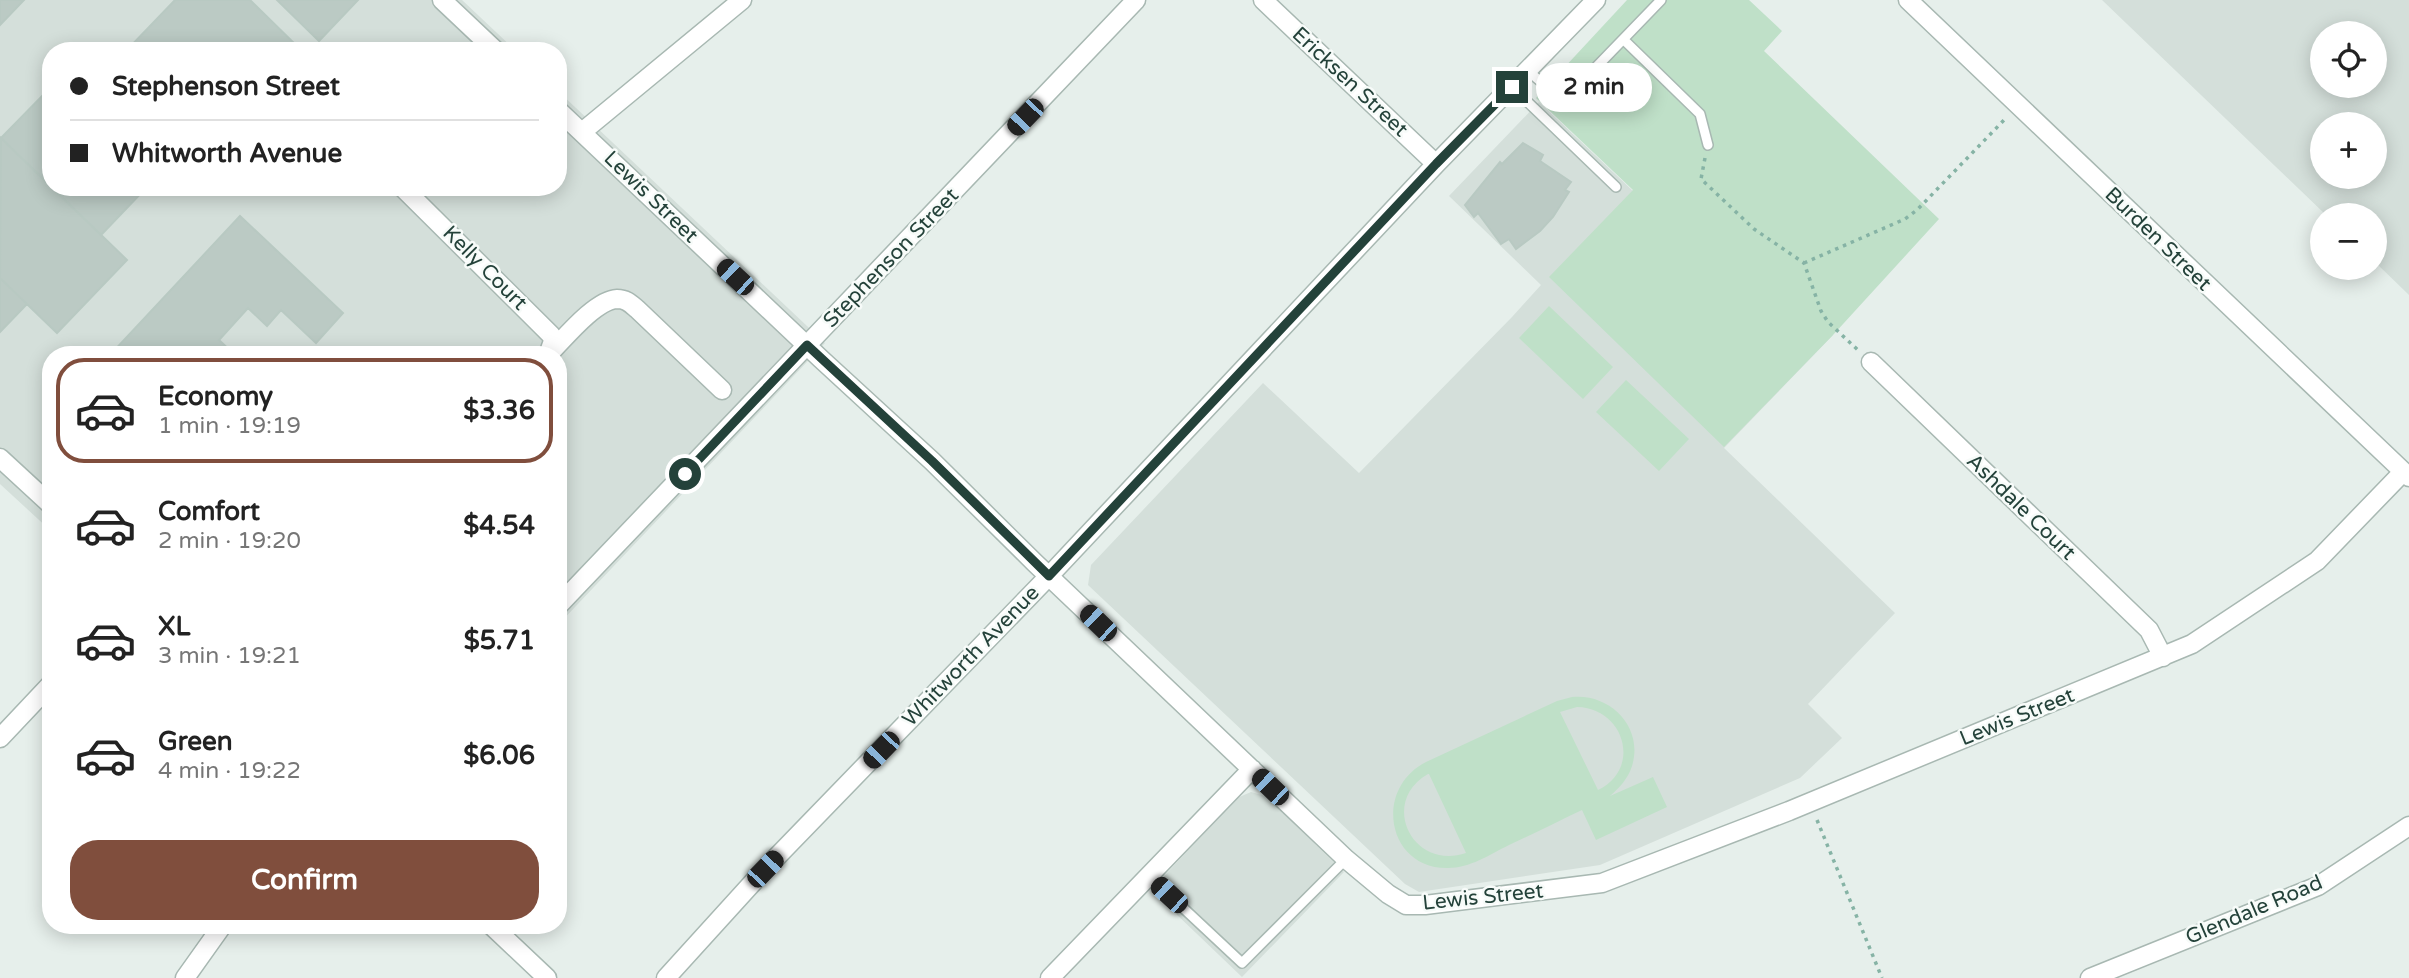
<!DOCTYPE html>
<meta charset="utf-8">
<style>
body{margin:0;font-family:"Varela Round",sans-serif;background:#f6f6f6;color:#222;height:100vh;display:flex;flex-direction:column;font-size:26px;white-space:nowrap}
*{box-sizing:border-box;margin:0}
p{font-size:23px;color:#767676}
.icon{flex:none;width:38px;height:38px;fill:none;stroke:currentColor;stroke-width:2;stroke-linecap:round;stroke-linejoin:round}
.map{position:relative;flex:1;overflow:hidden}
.panel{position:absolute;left:42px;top:346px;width:525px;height:588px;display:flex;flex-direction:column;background:#fff;border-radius:28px;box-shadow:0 4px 18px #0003}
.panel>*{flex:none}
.hud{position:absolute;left:42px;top:42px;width:525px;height:154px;border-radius:28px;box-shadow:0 4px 18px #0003;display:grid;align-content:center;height:154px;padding:0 28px;background:#fff}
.fabs{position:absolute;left:2310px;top:21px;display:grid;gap:14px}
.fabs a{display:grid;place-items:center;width:77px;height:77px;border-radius:50%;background:#fff;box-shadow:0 4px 18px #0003;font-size:35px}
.end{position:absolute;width:32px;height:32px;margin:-16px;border:9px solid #24423a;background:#fff;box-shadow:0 0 0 4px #fff}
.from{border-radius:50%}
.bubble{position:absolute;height:49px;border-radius:24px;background:#fff;box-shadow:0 4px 18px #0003;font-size:23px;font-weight:700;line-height:49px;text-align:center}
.car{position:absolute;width:21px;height:42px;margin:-21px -10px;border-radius:9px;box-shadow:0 0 5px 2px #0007;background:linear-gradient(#222 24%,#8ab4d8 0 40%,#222 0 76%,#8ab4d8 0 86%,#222 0)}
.hud b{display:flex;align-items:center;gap:24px;height:66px;font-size:26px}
.hud b+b{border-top:2px solid #e0e0e0}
.hud i{width:18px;height:18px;background:#222}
ul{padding:12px 0 0;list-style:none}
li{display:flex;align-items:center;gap:21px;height:105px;margin:0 14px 10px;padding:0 14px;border:4px solid transparent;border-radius:28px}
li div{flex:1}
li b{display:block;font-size:26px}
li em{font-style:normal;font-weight:700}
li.active{border-color:#804e3d}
li>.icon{width:63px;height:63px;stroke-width:1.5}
.button{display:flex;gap:14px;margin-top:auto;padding:14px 28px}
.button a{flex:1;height:80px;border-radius:28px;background:#804e3d;color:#fff;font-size:28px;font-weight:700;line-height:80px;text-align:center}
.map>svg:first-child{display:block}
.built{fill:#d4dfda;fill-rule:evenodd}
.green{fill:#bfe0c8;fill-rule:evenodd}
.building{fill:#bbcac4;stroke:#b8c9c2;stroke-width:2}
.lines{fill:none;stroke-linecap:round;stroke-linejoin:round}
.lane-casing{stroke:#a8b8b2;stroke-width:12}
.street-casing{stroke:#a8b8b2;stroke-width:21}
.path{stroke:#86b3a5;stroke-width:3.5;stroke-dasharray:3.5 5;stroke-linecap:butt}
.lane{stroke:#fff;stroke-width:9}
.street{stroke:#fff;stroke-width:18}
.route{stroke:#24423a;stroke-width:9}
.labels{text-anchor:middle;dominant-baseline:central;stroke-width:5;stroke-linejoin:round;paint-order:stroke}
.street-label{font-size:21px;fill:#24423a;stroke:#f7fbf9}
</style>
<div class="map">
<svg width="2409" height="978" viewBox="0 0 2409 978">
<rect width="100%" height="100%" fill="#e6efeb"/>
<path class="built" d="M0,0H462L516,51H51V187H558V91L825,343L558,625V355H51V531L0,484Z
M2102,0H2409V295L2375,262V215H2326ZM2322,33H2375V86H2322ZM2375,124V177H2322V124Z
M1539,102L1632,190L1833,335L1724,448L1895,613L1808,704L1842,738L1800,778L1600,865L1419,892L1405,884L1088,585L1091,565L1263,383L1359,473L1512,317L1541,285L1449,196Z
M1251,792L1265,796L1344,872L1242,977L1151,890L1237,798Z"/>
<path class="green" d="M1627,0H1749L1782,31L1764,51L1939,219L1833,335L1724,447L1549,277L1633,190L1536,98Z
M1549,306L1613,367L1583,399L1519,338Z
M1626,380L1689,439L1659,471L1596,412Z
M1572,697C1610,693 1644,727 1632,766C1628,779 1619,788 1610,796L1653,777L1667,807L1596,840L1582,810C1557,822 1533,834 1509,845C1489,855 1470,868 1448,868C1387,869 1373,789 1426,762L1557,701ZM1577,707C1625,708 1642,769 1598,790L1560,712ZM1428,774H1429L1466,853C1412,871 1379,802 1428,774Z"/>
<path class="building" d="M0,0H24L0,25Z
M175,0H250L302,51H126Z
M277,0H358L319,41Z
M51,87V187L1,138Z
M1,138L127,260L57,333L0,278Z
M1523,143L1543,155L1540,161L1571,182L1565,190L1569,192L1553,217L1540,231L1516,249L1509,239L1501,244L1478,213L1474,217L1465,205L1500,162L1502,164Z
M51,187H147L101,235Z
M240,216L343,313L316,343L281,310L267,326L248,308L219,340L235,355H110Z
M0,278L27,304L0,332Z"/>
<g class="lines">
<g class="lane-casing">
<path id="lane" d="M1624,40L1700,114L1708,145
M1528,71C1545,84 1554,99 1576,88L1661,0
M1512,87L1616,187
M1149,876L1242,963L1346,859"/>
</g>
<g class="street-casing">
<path id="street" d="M442,0L496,51
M1263,0L1436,164
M1908,0L2409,477
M558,110L821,359L932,461L1035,563L1346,859L1388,894L1406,905H1425L1602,883L1789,811L2192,644L2317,561L2403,472
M582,132L742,0
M402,187L551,335L553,341L548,355
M548,355C563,340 595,300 617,299C626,299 630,303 637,309L722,390
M1871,362L2149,630L2163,657
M0,458L51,505
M558,606L1136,0
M0,738L51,684
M492,926L547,978
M185,978L222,926
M666,978L765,869L1049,576L1436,164L1596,0
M1050,978L1252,769
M2090,978L2318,886L2409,826"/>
</g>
<path class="path" d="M1705,158L1701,179L1754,229L1804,263L1821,311L1828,322L1859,351
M1804,263L1905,219L1917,210L2007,117
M1817,820L1882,978"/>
<use href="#lane" class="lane"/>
<use href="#street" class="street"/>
</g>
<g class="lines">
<path class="route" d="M685,474L807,345L932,461L1049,576L1436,164L1512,87"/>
</g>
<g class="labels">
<g class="street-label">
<text transform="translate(1350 82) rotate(43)">Ericksen Street</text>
<text transform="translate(651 197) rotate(44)">Lewis Street</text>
<text transform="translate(2158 239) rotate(44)">Burden Street</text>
<text transform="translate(891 258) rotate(-46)">Stephenson Street</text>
<text transform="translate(485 268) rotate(45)">Kelly Court</text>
<text transform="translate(2021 507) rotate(44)">Ashdale Court</text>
<text transform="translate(971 656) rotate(-46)">Whitworth Avenue</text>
<text transform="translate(2017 717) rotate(-22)">Lewis Street</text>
<text transform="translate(1483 897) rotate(-6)">Lewis Street</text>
<text transform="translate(2254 910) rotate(-23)">Glendale Road</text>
</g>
</g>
</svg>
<div class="fabs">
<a><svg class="icon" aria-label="locate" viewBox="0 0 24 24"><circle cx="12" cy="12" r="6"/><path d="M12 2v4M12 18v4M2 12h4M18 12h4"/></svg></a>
<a>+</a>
<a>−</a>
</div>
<i class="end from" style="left:685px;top:474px"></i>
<i class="end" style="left:1512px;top:87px"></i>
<div class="bubble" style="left:1536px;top:63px;width:116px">2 min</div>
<i class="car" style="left:1025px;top:117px;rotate:224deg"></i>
<i class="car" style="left:735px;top:277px;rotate:313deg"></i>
<i class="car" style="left:1098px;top:623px;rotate:314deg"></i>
<i class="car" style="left:881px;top:750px;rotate:224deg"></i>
<i class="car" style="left:1270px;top:787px;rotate:314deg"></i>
<i class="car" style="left:765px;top:869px;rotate:44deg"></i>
<i class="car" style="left:1169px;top:895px;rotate:313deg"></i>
<div class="hud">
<b><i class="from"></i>Stephenson Street</b>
<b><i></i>Whitworth Avenue</b>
</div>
<section class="panel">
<ul>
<li class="active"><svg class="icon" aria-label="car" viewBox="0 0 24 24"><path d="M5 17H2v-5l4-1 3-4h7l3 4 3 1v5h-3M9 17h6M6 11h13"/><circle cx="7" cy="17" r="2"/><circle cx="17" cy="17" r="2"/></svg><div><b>Economy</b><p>1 min · 19:19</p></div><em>$3.36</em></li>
<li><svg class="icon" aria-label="car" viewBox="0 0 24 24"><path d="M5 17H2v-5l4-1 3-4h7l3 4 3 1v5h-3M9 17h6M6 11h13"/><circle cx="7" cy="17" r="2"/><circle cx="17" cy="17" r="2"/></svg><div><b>Comfort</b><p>2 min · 19:20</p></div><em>$4.54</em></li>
<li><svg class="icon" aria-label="car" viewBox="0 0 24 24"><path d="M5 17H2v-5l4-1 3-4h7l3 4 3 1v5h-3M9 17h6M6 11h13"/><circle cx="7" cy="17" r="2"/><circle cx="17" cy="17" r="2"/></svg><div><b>XL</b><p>3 min · 19:21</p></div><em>$5.71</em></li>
<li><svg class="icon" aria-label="car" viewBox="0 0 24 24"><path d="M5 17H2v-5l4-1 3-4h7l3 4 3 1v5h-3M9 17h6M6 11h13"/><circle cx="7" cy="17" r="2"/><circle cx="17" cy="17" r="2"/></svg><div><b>Green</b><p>4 min · 19:22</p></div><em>$6.06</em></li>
</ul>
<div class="button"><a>Confirm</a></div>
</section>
</div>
